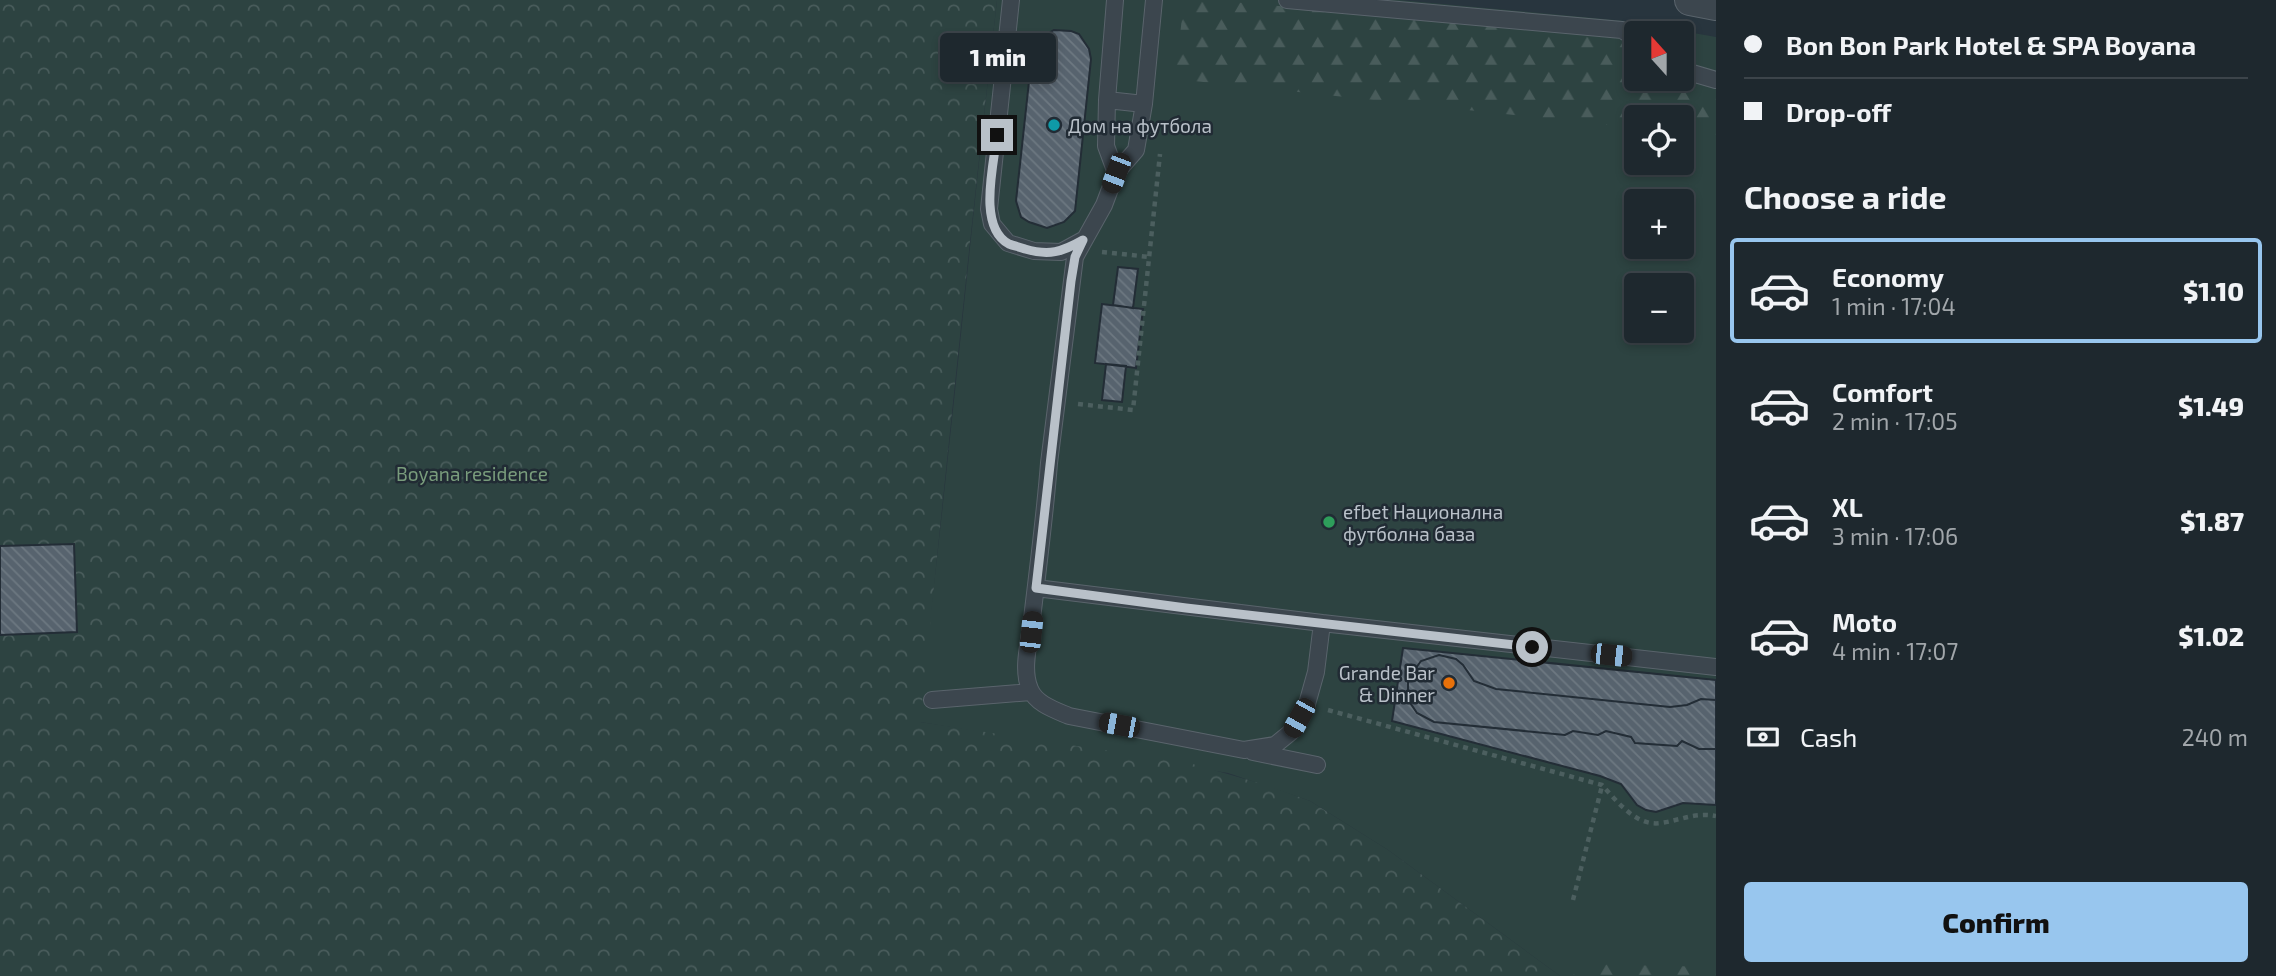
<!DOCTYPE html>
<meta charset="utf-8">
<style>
body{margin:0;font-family:"Exo 2",sans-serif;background:#263036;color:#f1f3f6;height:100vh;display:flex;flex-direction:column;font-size:26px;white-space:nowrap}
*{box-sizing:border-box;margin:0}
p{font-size:23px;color:#a1a6aa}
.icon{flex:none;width:38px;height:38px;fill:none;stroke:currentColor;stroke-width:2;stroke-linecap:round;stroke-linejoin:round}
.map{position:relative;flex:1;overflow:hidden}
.details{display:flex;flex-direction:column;background:#1e282e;width:560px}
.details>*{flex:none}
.guide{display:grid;align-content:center;height:154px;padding:0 28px;background:#1e282e}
.needle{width:46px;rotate:339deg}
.buttons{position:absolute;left:1624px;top:21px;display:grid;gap:14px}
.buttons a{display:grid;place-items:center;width:70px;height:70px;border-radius:7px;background:#1e282e;box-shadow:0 4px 10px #0003,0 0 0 2px #3c444a;font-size:35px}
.end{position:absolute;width:32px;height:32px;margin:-16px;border:9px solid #b9c1c9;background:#111;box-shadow:0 0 0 4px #111}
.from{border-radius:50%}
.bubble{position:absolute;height:49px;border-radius:7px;background:#1e282e;box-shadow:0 4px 10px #0003,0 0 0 2px #3c444a;font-size:23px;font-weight:800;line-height:49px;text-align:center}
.car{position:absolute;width:21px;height:42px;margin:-21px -10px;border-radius:9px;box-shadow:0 0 5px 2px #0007;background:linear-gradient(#222 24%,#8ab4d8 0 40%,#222 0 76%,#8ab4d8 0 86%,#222 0)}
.guide b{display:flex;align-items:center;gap:24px;height:66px;font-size:26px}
.guide b+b{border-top:2px solid #3c444a}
.guide i{width:18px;height:18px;background:#f1f3f6}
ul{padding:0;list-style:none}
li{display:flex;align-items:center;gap:21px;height:105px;margin:0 14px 10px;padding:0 14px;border:4px solid transparent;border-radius:7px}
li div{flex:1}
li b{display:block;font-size:26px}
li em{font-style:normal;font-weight:800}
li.selected{border-color:#98c6ee}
li>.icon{width:63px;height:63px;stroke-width:1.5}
h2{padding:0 28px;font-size:32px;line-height:84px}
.pay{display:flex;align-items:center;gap:18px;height:77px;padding:0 28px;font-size:26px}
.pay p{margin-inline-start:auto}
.primary-button{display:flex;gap:14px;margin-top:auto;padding:14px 28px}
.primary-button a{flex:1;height:80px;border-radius:7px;background:#98c6ee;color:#111;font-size:28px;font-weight:800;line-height:80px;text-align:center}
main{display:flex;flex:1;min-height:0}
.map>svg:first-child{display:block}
.grass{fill:#2d4341;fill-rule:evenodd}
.forest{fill:url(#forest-firs)}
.park{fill:url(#park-crowns)}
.building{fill:url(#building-back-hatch);stroke:#232d36;stroke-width:2}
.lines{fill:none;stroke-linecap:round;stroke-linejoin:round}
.lane-casing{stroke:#5a646c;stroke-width:18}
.street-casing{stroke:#5a646c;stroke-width:32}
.path{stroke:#4c5f5f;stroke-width:4.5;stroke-dasharray:5 5;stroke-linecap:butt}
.lane{stroke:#3c464e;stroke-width:16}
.street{stroke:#3c464e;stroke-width:30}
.route{stroke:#b9c1c9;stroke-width:9}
.culture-dot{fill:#0f9aa8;stroke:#212b34;stroke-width:2.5}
.leisure-dot{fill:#2e9e5b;stroke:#212b34;stroke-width:2.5}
.food-dot{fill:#e8710a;stroke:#212b34;stroke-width:2.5}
.labels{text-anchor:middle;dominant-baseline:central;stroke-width:5;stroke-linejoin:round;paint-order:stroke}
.poi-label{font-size:19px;fill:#b9c1c9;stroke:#212b34;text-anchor:start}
.park-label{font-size:19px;fill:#799c7c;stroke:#212b34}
</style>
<main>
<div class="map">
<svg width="1716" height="976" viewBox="0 0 1716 976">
<defs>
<pattern id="forest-firs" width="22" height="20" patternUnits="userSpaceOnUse" patternTransform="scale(1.75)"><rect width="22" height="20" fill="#2d4341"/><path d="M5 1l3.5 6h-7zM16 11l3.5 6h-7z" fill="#495c5b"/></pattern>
<pattern id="park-crowns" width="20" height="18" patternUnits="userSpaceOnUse" patternTransform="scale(1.75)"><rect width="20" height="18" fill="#2d4341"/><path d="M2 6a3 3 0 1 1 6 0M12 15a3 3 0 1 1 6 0" fill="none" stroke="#495c5b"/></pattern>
<pattern id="building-back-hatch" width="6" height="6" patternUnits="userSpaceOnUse" patternTransform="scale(1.75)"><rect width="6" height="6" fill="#57636e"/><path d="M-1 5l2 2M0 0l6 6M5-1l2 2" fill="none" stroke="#6d7881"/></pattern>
</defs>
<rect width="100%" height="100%" fill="#28353e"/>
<path class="grass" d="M997,0H1399L1625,21L1716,37V976H1560L1388,850L1310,801L1228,773L920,722L590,587L930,619C954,413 973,206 997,0ZM1636,33H1682V79H1636ZM1636,117H1682V163H1636ZM1636,201H1682V247H1636ZM1636,285H1682V331H1636Z"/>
<path class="forest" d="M1184,0H1210L1619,36L1636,46V79H1682V73L1716,86V136L1682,132V117H1636V128L1175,79Z
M1585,964L1716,967V976H1572Z"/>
<path class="park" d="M0,0H997C969,240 945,481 920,722L1189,763L1266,785L1310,801L1388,850L1560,976H0Z"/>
<path class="building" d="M1054,30L1071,31L1079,34L1089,49L1091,59L1075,211L1064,222L1047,228L1029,222L1021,217L1016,201L1032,54L1040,38Z
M1118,267L1138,269L1133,308L1113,305Z
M1102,304L1143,309L1136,368L1095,363Z
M1106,364L1126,366L1122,402L1102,400Z
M74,544L77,632L0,635V546Z
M1403,648L1716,680V805L1683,803L1656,812L1646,810L1637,805L1621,784L1600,776L1392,721Z
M1439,655L1456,659L1463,665L1474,681L1496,689L1670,707L1687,705L1701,699L1716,700V749H1699L1682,741L1677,746L1635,743L1631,737L1606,731L1598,735L1573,731L1565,735L1434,722L1417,713L1411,704L1408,693V679L1421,661Z"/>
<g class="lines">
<g class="lane-casing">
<path id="lane" d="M1011,0L989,209L992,224L1008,243L1034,251L1061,252L1083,240
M1115,0L1107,100L1106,146L1116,173
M1287,0L1622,30L1636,39
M1682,66L1692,73L1716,80
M1107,100L1144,104
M1036,588L1322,623L1316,672L1307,704L1291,732L1275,745L1244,750L1069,716C1055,710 1036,704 1030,689C1021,669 1030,640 1032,619C1038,567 1045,515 1049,463L1075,257L1104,205L1116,173L1136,150L1144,104L1154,0
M1322,623L1716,667
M932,700L1031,692
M1253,752L1317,765"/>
</g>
<g class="street-casing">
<path id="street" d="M1690,0L1716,5"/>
</g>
<path class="path" d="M1102,252L1150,257
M1078,404L1133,410L1160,154
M1328,710L1602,785C1617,801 1636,827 1661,823C1681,820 1696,812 1716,816
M1573,900L1602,786"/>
<use href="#lane" class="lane"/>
<use href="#street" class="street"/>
</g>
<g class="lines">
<path class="route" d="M997,135C994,164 977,227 1009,244C1014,246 1020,247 1025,249C1049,256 1062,252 1083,240L1075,257L1071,281L1036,588L1186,608L1532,647"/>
</g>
<circle class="culture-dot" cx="1054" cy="125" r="7"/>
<circle class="leisure-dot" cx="1329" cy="522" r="7"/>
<circle class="food-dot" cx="1449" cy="683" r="7"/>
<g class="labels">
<g class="poi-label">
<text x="1068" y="125">Дом на футбола</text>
<text x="1343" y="511">efbet Национална<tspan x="1343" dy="22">футболна база</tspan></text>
<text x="1435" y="672" text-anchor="end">Grande Bar<tspan x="1435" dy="22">&amp; Dinner</tspan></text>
</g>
<g class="park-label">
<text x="472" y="473">Boyana residence</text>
</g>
</g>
</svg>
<div class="buttons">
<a><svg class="needle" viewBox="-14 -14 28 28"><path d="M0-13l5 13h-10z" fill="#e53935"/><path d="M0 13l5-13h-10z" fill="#a1a6aa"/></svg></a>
<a><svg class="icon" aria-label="locate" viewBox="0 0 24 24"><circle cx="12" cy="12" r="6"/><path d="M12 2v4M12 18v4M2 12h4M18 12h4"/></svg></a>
<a>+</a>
<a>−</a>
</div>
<i class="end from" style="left:1532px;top:647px"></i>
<i class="end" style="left:997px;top:135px"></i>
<div class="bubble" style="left:940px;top:33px;width:116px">1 min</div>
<i class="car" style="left:1116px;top:173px;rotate:201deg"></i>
<i class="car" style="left:1031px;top:632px;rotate:6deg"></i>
<i class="car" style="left:1611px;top:655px;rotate:96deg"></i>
<i class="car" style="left:1299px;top:718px;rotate:209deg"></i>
<i class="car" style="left:1119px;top:725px;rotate:281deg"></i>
</div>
<section class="details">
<div class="guide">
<b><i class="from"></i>Bon Bon Park Hotel &amp; SPA Boyana</b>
<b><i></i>Drop-off</b>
</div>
<h2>Choose a ride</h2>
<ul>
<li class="selected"><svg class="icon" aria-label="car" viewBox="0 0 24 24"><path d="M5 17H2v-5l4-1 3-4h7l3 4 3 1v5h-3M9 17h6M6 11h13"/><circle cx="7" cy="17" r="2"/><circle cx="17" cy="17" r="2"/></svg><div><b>Economy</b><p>1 min · 17:04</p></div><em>$1.10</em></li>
<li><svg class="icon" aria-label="car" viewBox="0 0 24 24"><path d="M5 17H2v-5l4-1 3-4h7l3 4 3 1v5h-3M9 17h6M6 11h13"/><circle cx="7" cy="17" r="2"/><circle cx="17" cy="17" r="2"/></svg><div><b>Comfort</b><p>2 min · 17:05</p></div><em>$1.49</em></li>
<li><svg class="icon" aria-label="car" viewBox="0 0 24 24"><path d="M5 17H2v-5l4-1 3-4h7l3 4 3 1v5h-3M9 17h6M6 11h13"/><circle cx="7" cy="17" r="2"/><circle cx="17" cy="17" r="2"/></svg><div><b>XL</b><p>3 min · 17:06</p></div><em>$1.87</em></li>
<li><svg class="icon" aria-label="car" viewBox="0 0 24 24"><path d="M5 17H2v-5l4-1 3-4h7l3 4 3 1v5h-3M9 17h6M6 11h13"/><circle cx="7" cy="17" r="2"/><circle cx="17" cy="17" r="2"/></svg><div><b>Moto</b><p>4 min · 17:07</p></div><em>$1.02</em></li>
</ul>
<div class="pay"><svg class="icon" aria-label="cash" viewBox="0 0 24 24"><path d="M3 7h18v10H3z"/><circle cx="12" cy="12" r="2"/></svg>Cash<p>240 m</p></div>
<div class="primary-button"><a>Confirm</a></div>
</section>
</main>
